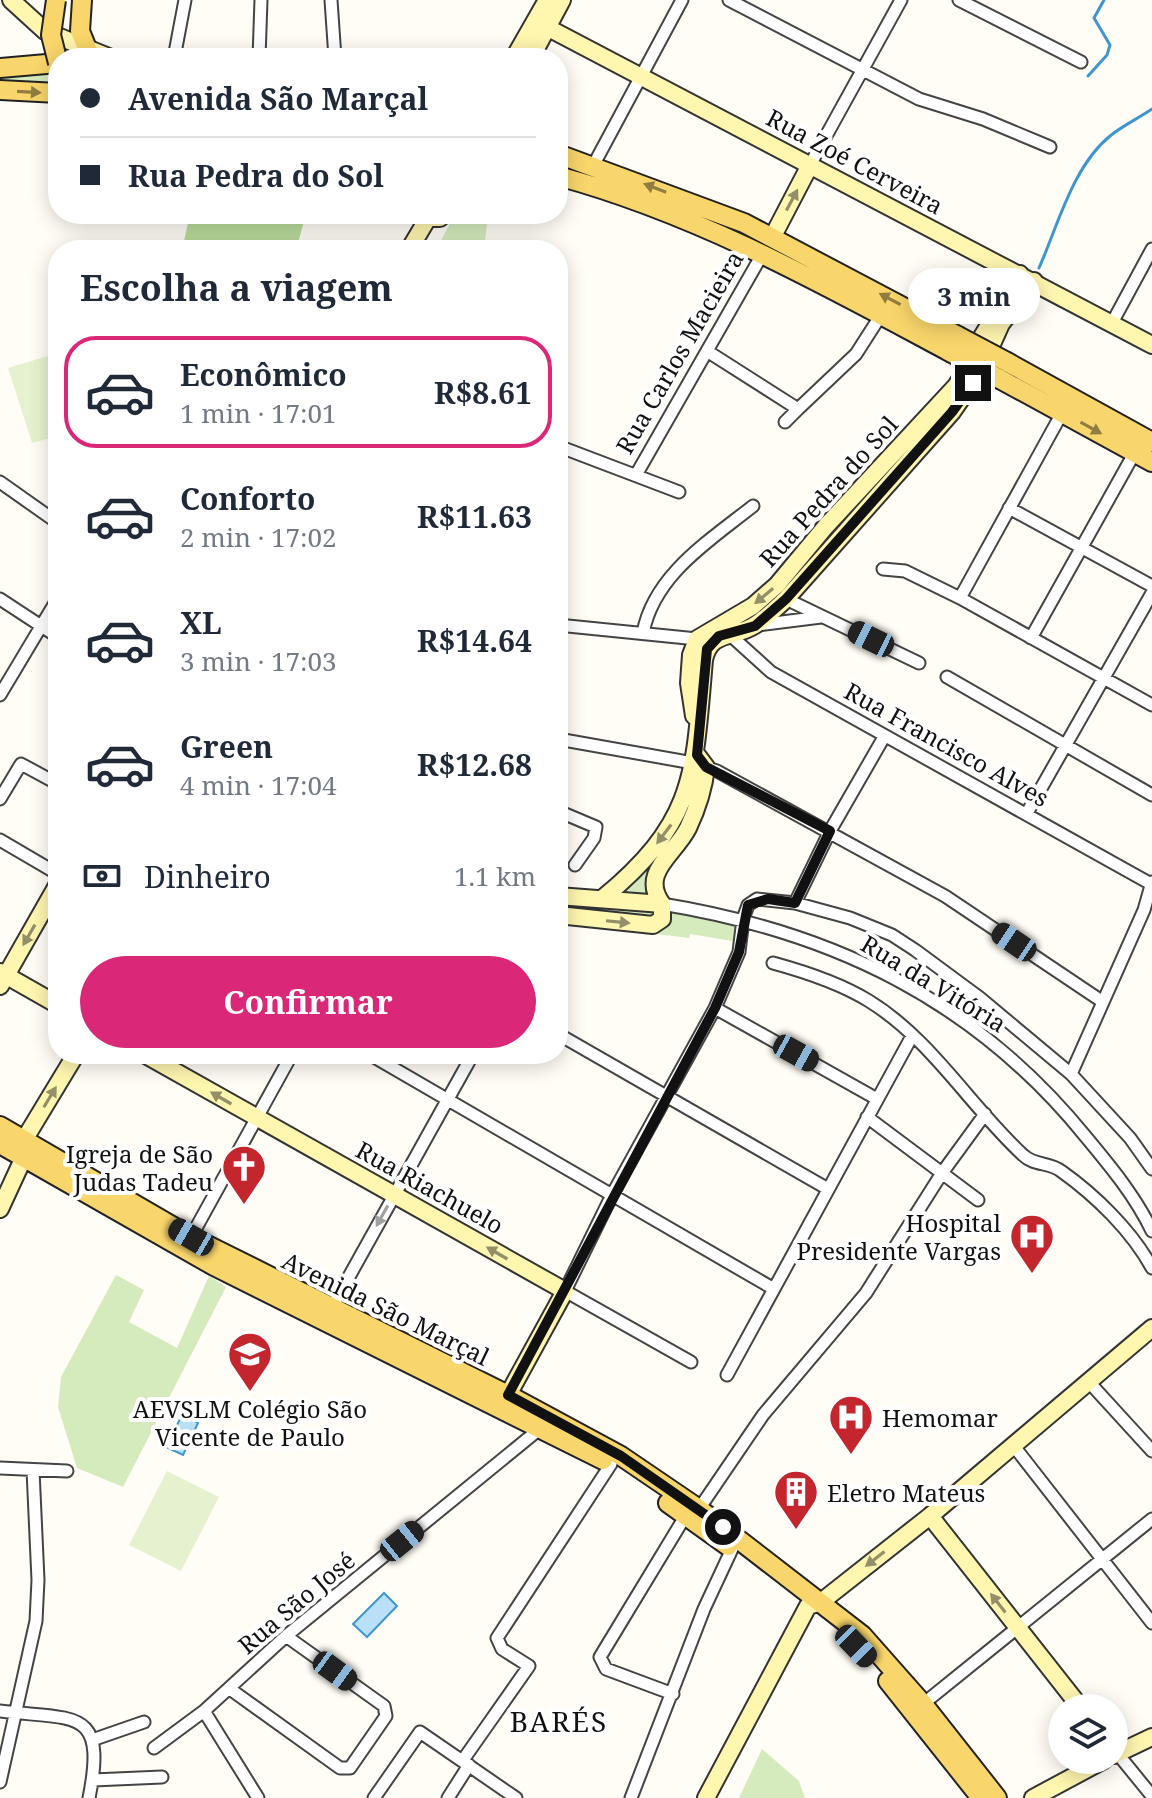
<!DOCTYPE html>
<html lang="pt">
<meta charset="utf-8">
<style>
body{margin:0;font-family:"Noto Serif",serif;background:#f6f6f7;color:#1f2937;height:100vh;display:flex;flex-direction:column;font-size:30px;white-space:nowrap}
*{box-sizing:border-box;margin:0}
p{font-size:26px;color:#747a83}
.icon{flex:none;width:44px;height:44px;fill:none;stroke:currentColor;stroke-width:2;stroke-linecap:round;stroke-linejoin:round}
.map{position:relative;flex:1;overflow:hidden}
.details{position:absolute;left:48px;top:240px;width:520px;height:824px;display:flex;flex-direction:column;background:#fff;border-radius:32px;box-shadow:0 4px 20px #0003}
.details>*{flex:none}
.top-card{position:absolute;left:48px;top:48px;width:520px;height:176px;border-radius:32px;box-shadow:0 4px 20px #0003;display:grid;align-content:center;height:176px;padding:0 32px;background:#fff}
.tools{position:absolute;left:1048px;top:1694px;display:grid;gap:16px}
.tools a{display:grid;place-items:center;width:80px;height:80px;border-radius:50%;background:#fff;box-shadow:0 4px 20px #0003;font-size:40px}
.end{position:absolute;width:36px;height:36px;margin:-18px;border:10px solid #111;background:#fff;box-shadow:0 0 0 4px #fff}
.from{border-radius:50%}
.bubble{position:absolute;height:56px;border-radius:28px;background:#fff;box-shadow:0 4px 20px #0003;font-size:26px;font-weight:700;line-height:56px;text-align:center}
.car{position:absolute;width:24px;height:48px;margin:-24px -12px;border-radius:10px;box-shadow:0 0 6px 2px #0007;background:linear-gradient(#222 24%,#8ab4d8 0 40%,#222 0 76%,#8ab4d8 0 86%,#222 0)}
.top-card b{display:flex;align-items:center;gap:28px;height:76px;font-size:30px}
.top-card b+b{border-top:2px solid #e0e1e3}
.top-card i{width:20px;height:20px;background:#1f2937}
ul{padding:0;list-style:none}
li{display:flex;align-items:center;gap:24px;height:112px;margin:0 16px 12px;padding:0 16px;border:4px solid transparent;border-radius:32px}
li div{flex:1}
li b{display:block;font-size:30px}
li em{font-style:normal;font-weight:700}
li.selected{border-color:#db2777}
li>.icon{width:72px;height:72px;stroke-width:1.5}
h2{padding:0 32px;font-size:36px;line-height:96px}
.pay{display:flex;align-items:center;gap:20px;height:88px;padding:0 32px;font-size:30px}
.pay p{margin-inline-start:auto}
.button{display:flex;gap:16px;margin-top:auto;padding:16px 32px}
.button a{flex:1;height:92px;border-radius:48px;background:#db2777;color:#fff;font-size:32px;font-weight:700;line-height:92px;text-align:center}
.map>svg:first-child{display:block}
.green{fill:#d5ebbd}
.forest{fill:#b9dc9c}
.pitch{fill:#e6f2cf}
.water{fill:#b9e0f7;stroke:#3f96cf;stroke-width:2}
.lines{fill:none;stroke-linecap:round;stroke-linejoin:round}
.stream{stroke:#3f96cf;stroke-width:3}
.street-casing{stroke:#444;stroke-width:15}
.secondary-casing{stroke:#333;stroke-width:20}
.primary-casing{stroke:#222;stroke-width:22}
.street{stroke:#fff;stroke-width:11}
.secondary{stroke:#fff6b0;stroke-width:16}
.primary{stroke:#f9d66b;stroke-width:18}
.primary-bridge-casing{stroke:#222;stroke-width:22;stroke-linecap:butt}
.primary-bridge{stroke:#f9d66b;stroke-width:18}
.oneway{fill:#917d42}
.oneway2{fill:#948f68}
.oneway3{fill:#a0a0a0}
.route{stroke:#111;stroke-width:10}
.labels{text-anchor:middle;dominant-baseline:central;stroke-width:8;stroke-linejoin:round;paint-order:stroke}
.street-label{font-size:24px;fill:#111;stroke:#fff}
.poi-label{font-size:24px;fill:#111;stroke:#fff;text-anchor:end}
.quarter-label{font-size:28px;letter-spacing:2px;fill:#111;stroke:#fff}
</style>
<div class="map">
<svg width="1152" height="1798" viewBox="0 0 1152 1798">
<rect width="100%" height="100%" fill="#fffdf5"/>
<path class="green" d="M58,71V84L0,82V76Z
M455,214H488L484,250H436Z
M690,792L692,804L648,893H623Z
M558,900L655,908L656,919L558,911Z
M669,910L736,924L738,942L690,934L689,938L649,933L665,926Z
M116,1275L144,1290L129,1322L177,1348L209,1276L226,1287L123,1487L77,1468L58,1407L61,1377Z
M762,1749L799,1781L805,1798H739Z"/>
<path class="forest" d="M190,214H306L296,250H182Z"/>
<path class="pitch" d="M58,353V436L32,443L8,368Z
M167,1471L219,1497L181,1571L129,1545Z"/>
<path class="water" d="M183,1413L198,1423L183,1455L166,1447Z
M384,1593L397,1606L367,1637L353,1624Z"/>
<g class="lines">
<path class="stream" d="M1088,76L1107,55L1110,45L1094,18L1104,0
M1039,268C1058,225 1073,166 1110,136C1122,126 1139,118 1152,109"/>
<g class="street-casing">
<path id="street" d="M331,0L335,58
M729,0L919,99L983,119L1050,147
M959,0L1081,62
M174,58L185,0
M259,58L261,0
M810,165L901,0
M593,166L682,0
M1112,323L1152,249
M707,351L798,409L856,354L881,315
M785,422L798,409
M558,446L679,492
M636,475L763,253
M0,482L58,523
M1009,508L1152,586
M883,569L905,571L960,598L1152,705
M960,598L1062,413
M0,599L58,637
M786,599L919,663
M558,625L697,639
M758,625L821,617
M643,633C654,575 709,541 753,506
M729,634L771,672L1151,884
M1031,638L1135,452
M947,677L1152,795
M0,695L58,598
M558,739L693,763L717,771L945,896L1103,1002
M0,799L21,764L58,784
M558,811L596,827L594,838L575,865
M1027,813L1152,593
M0,840L58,874
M795,903L830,831L884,737
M662,904C833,932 975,1000 1086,1137C1111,1167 1135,1196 1152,1231
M773,963C806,972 840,983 869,1001C931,1039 970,1106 1023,1155C1034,1166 1050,1162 1061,1171C1095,1195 1132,1231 1152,1268
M715,1008L877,1099
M558,1034L828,1189
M369,1054L774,1289
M1071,1074L1144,910L1152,882
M867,1117L978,1200
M191,1237L292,1054
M331,1309L473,1054
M691,1362L565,1291L612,1195L715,1008L739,952L743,919L748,905L757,899L795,903L850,918L892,935L915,950L980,998L1071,1074L1130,1138L1152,1169
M727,1375L912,1036
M1088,1381L1152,1451
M1013,1445L1152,1623
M0,1468L67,1471
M699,1509L763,1415L866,1293L942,1173L985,1114
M230,1689L340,1768H350L386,1716L384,1706L286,1636
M673,1694L606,1669L600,1657L686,1515
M923,1704L1152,1519
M0,1711C76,1720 107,1707 89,1798
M204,1711L258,1798
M95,1739L144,1722
M154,1748L204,1711L286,1636L542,1427
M1117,1753L1152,1796
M463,1760L529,1666L502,1649L497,1638L611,1464
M93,1780L162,1777
M0,1782L36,1621L38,1580L33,1470
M374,1798L420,1732L516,1798
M448,1798L469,1765
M631,1798L704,1609L732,1549"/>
</g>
<g class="secondary-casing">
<path id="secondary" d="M11,0L45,31L111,58
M535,21L1152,345
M514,58L547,0
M531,58L562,0
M773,236L810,165
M409,250L428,218H440
M980,340L1020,274
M694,716L689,683L691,655L697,639L753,606L777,585L826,526L956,386L971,362
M558,896L662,904
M603,898C697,820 694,774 704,660C710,630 734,639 755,625C766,618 776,608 786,599L952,412L979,373L1001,324L1034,281
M662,904C639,873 675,854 688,828C697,809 704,787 706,767L697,755
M558,915L653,925L662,919V904
M0,972L58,1005
M0,986L58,884
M144,1054L565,1291L508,1395
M0,1209L24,1157V1140L76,1054
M930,1516L1081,1708
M1114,1755L1152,1737
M706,1798L808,1606L821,1602L930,1516L1152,1328
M1033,1798L1104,1760"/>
</g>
<g class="primary-casing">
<path id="primary" d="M82,0L80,31L88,51
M0,68L58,63
M0,90L58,93
M558,154L744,223L958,336
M558,176C698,214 823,284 950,352
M1007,362L1152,442
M998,378L1152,462
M0,1126L191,1237L508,1395L621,1456L699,1509L862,1635L923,1704L997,1798
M0,1144L214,1266L603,1460
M668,1503L728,1546
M888,1681L981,1798"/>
</g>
<use href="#street" class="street"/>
<use href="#secondary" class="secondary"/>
<use href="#primary" class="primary"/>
<g class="primary-bridge-casing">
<path id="primary-bridge" d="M56,0L51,35L58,63
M958,336L1007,362
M950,352L998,378"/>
</g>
<use href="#primary-bridge" class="primary-bridge"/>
</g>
<defs><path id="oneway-solid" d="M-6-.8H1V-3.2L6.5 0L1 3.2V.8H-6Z" transform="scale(2)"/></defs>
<g class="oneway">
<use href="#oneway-solid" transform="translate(29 92) rotate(3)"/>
<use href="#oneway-solid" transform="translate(655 188) rotate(-159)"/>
<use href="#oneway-solid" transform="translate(890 299) rotate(-152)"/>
<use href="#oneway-solid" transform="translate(1091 428) rotate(29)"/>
</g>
<g class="oneway2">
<use href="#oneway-solid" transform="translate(792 200) rotate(-62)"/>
<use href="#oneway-solid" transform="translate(764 596) rotate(140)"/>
<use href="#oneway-solid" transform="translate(664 834) rotate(127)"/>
<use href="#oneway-solid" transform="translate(618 922) rotate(6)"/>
<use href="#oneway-solid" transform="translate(29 935) rotate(120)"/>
<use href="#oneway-solid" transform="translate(50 1097) rotate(-59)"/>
<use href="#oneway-solid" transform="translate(221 1098) rotate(-150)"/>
<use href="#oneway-solid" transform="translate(497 1253) rotate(-150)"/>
<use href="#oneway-solid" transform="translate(875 1559) rotate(142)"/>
<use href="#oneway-solid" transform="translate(998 1603) rotate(-128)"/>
</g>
<use class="oneway3" href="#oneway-solid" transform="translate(382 1216) rotate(119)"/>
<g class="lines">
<path class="route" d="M723,1527L621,1456L508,1395L715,1008L739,952L748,905L768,899L795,903L830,831L706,767L697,755L707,649L719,636L755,626L786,599L952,412L973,383"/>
</g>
<defs>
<g id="church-pin" transform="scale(2.3)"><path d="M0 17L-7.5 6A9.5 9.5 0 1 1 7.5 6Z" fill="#c4262e" stroke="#fff"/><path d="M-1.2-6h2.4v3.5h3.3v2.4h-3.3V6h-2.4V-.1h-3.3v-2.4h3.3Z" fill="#fff"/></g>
<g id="hospital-pin" transform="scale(2.3)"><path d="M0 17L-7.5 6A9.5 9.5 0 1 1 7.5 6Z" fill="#c4262e" stroke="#fff"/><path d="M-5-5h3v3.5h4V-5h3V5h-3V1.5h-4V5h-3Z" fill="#fff"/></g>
<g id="school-pin" transform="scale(2.3)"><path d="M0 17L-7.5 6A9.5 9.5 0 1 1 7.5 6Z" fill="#c4262e" stroke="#fff"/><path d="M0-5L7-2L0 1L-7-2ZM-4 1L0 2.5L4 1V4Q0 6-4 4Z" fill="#fff"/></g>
<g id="building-pin" transform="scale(2.3)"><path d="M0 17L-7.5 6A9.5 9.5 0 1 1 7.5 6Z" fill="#c4262e" stroke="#fff"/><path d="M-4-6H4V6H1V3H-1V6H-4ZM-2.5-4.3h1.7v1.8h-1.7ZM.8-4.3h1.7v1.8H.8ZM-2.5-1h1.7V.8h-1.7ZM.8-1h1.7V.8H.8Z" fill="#fff"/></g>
</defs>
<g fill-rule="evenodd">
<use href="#church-pin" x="244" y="1167"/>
<use href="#hospital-pin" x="1032" y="1236"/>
<use href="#school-pin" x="250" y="1354"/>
<use href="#hospital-pin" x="851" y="1417"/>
<use href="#building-pin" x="796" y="1492"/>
</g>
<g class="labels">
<g class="street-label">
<text transform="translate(855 161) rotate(28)">Rua Zoé Cerveira</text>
<text transform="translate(679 352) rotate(-60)">Rua Carlos Macieira</text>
<text transform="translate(828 491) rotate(-48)">Rua Pedra do Sol</text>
<text transform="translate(947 744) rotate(29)">Rua Francisco Alves</text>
<text transform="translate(934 983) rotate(31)">Rua da Vitória</text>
<text transform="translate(430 1187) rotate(29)">Rua Riachuelo</text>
<text transform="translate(386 1308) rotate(26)">Avenida São Marçal</text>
<text transform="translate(296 1602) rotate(-40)">Rua São José</text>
</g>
<g class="poi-label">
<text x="213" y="1153">Igreja de São<tspan x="213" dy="28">Judas Tadeu</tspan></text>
<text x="1001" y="1222">Hospital<tspan x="1001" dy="28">Presidente Vargas</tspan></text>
<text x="250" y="1408" text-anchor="middle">AEVSLM Colégio São<tspan x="250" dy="28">Vicente de Paulo</tspan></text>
<text x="882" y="1417" text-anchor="start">Hemomar</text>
<text x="827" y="1492" text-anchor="start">Eletro Mateus</text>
</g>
<g class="quarter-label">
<text x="559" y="1721">BARÉS</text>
</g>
</g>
</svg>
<div class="tools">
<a><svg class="icon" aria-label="layers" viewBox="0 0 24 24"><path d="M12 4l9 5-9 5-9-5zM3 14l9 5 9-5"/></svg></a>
</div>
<i class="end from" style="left:723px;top:1527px"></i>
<i class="end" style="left:973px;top:383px"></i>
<div class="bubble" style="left:908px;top:268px;width:132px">3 min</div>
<i class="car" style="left:871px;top:639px;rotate:296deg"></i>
<i class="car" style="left:1014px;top:942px;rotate:304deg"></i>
<i class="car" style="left:796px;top:1053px;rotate:119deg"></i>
<i class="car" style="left:191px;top:1237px;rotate:300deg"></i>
<i class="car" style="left:402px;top:1541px;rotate:51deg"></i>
<i class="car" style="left:856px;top:1646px;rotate:136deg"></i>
<i class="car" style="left:335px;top:1671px;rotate:126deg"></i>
<div class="top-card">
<b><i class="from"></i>Avenida São Marçal</b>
<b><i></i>Rua Pedra do Sol</b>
</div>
<section class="details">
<h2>Escolha a viagem</h2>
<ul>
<li class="selected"><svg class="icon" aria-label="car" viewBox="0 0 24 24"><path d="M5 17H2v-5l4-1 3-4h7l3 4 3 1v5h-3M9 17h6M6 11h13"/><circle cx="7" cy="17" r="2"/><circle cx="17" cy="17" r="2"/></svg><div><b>Econômico</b><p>1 min · 17:01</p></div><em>R$8.61</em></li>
<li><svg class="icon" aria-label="car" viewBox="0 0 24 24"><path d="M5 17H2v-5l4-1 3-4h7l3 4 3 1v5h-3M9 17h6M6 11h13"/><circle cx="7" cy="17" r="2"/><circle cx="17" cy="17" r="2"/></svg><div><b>Conforto</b><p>2 min · 17:02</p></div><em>R$11.63</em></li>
<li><svg class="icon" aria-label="car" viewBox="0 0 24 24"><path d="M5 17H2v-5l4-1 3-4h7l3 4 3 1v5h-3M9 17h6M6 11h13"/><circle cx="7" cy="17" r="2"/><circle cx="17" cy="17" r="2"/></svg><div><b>XL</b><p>3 min · 17:03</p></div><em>R$14.64</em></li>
<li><svg class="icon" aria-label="car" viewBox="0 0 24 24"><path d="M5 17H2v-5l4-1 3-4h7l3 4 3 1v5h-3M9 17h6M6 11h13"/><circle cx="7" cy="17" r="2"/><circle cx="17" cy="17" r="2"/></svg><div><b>Green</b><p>4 min · 17:04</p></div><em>R$12.68</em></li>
</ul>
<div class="pay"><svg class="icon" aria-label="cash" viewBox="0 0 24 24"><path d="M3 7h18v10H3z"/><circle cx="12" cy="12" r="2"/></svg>Dinheiro<p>1.1 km</p></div>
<div class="button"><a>Confirmar</a></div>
</section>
</div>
